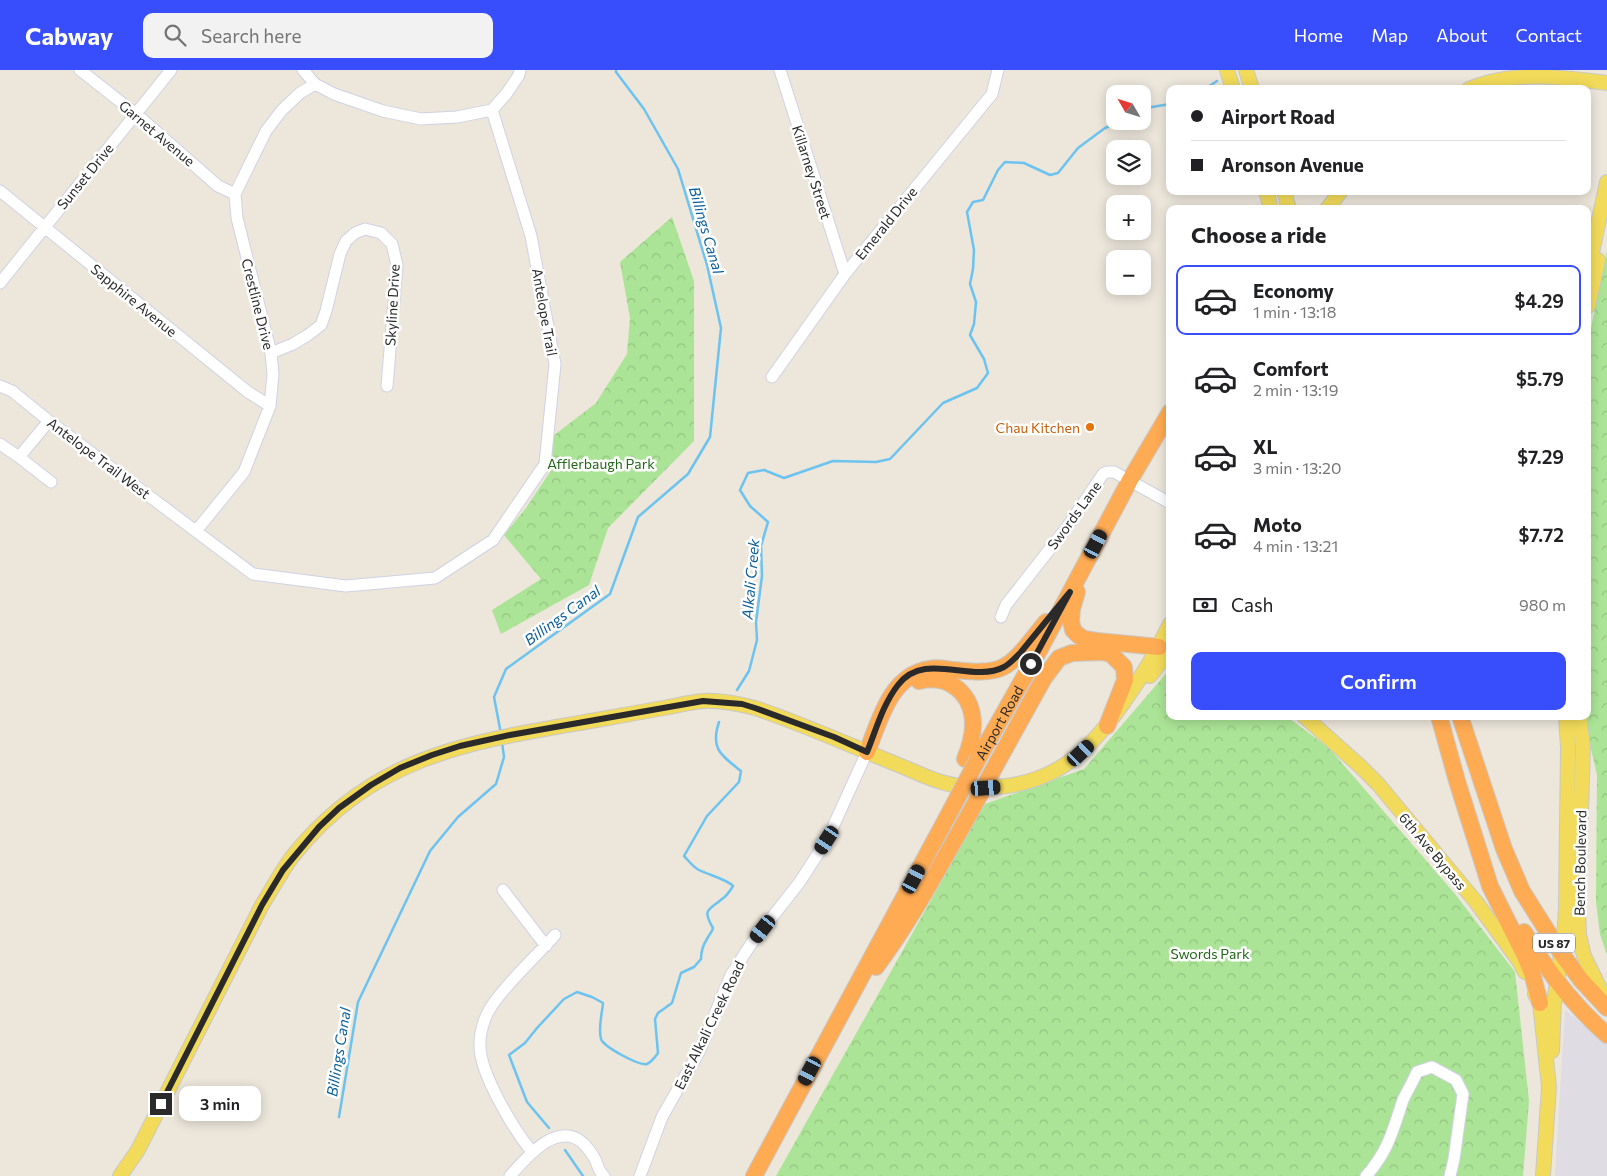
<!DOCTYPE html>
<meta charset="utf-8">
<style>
body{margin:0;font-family:Commissioner,sans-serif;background:#f2f2f2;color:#202124;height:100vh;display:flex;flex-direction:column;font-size:19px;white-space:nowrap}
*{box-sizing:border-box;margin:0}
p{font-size:16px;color:#757577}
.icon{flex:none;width:28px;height:28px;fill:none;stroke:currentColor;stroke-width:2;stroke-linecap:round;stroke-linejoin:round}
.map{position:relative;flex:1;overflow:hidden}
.side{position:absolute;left:1166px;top:135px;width:425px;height:515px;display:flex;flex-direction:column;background:#fff;border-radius:10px;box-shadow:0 2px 12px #0003}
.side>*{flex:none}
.guide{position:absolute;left:1166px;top:15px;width:425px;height:110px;border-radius:10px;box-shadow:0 2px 12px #0003;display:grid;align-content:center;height:110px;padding:0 25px;background:#fff}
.needle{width:32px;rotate:309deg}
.tools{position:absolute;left:1106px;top:15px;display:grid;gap:10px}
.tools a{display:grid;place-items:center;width:45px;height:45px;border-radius:10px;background:#fff;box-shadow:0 2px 12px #0003;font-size:25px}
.end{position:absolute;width:22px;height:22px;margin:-11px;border:6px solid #2a2a2a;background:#fff;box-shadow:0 0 0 2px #fff}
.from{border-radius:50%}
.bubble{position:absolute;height:35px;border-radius:10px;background:#fff;box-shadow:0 2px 12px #0003;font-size:16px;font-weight:600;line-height:35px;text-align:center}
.car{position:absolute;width:15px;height:30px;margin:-15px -8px;border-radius:6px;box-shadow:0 0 4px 1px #0007;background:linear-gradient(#222 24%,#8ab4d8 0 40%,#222 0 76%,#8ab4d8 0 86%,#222 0)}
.guide b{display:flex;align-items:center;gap:18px;height:48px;font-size:19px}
.guide b+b{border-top:1px solid #e0e0e0}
.guide i{width:12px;height:12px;background:#202124}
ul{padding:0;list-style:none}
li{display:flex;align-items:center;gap:15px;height:70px;margin:0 10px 8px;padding:0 15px;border:2px solid transparent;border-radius:10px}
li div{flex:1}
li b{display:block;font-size:19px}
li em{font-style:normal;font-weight:600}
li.selected{border-color:#384dfc}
li>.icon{width:45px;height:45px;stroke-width:1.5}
h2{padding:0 25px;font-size:22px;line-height:60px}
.pay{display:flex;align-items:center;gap:12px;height:55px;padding:0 25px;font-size:19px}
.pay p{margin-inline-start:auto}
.cta{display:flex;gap:10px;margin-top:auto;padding:10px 25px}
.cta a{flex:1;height:58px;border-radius:10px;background:#384dfc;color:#fff;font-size:20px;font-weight:600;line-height:58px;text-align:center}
header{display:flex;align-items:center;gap:30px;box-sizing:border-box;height:70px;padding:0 25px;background:#384dfc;color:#fff}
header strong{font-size:24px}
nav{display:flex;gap:28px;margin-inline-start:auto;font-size:18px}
.search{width:350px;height:45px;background:#f2f2f2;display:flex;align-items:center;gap:12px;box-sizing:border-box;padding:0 18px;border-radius:10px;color:#757577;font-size:19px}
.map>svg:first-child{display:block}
.industrial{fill:#dfdce4}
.park{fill:url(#park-crowns)}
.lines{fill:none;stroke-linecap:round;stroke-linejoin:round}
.stream{stroke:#6cc3f0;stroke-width:2.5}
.minor-casing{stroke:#d0d2e3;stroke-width:13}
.major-casing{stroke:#c8c8c8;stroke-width:16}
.highway-casing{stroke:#c8c8c8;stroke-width:18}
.minor{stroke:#fff;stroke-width:11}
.major{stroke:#f2db5a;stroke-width:14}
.highway{stroke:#ffab53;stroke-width:16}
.highway-bridge-casing{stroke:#c8c8c8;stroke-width:18;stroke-linecap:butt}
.highway-bridge{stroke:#ffab53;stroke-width:16}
.route{stroke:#2a2a2a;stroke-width:6}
.food-dot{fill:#e8710a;stroke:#fff;stroke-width:2}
.labels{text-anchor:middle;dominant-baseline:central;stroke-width:5;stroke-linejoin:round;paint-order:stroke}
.shield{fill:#fff;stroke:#6a6a6a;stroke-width:1}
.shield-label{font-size:12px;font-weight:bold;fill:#2a2a2a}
.street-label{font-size:14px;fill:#2a2a2a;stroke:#fff}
.food-label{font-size:14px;fill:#c56008;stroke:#fff;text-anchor:end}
.park-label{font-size:14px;fill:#236719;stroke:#fff}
.water-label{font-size:15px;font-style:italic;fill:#0b5f9c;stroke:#fff}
</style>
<header>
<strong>Cabway</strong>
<div class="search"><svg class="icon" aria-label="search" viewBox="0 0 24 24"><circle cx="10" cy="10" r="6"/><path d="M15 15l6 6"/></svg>Search here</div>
<nav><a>Home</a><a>Map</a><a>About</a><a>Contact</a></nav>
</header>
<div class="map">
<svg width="1607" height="1106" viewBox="0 0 1607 1106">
<defs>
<pattern id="park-crowns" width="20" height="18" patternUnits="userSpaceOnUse" patternTransform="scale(1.25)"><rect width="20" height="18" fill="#abe496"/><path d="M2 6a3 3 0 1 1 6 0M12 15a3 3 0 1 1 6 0" fill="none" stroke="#93c481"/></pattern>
</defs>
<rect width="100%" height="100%" fill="#ece6db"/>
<path class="industrial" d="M1565,940L1607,975V1106H1555Z"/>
<path class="park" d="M672,147L694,211V371L608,458L589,515L501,564L492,540L541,509L504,465L526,438L550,402L553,366L596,333L627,284L630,248L620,192Z
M1607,182V885L1600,864L1596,832L1597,705L1587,662L1586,646H1588V272Z
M1170,599V646H1286L1329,678L1455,824L1515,902L1529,1031L1523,1106H776L985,734L1084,699Z"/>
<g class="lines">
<path class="stream" d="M1205,19L1217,11
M1142,42L1152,37L1170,34
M737,620L749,601L757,570L756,552L762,506L761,476L768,452L750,436L740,420L748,403L764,400L784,408L833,391L876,392L890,389L943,333L977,318L988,303L984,289L970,265L974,254L976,232L970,214L973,199L974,180L967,142L973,132L983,130L998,100L1005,92L1024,93L1050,105L1058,103L1078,78L1105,58L1122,51
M501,664L494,627L506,599L610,524L638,447L688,404L710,367L721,258L707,195L678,99L644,39L616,2V0
M339,1047L358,932L430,781L458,747L496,714L504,687L502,672
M549,1058L527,1032L509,985L525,973L537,958L564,929L577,922L592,927L603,933C602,944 598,958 601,969C604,977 639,996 647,994C652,992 655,987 658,983L655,949L658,943L672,933L681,903L694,897L701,889C701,882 703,875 707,869C709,864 712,863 713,858C702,839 708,841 722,829C727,826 730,821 733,816C726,809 709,805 699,800C693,797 688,790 684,786L707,746L739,712L741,701C721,685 710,679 719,652
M565,1080L583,1106"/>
<g class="minor-casing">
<path id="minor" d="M80,0L136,44L218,116L235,124
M303,0L315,14L334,24L383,41L421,49L457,47L492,40L507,23L519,5L520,0
M780,0L845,204
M0,121L248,322L270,336
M0,213L171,0
M271,283L293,274L308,265L321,255L326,241L340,184L346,171L355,163L365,159L381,163L392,174L397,195L387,316
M772,307L845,204L992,24L998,0
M0,316L12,321L49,351L253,504L346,516L435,508L493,470L545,394L555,294L531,166L492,40
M0,374L19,387L51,412
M19,387L49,351
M196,461L244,402L270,336L273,304L271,283L237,148L235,124L266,61L282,40L300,23L315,14
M1001,547L1006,535L1067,457L1103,404L1107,402H1114L1170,433
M503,820L546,876
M532,1082C514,1060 478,1001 480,973C480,961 485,946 491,937C507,912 535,888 555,865
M510,1106C526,1088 557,1050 583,1073C587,1077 592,1084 595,1089C598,1095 598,1101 604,1106
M640,1106L662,1047L700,980L731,905L751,874L799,813L827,770L867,682
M1366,1106C1388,1082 1393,1060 1403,1030C1407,1021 1413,1012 1417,1002L1432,997L1456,1010L1463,1024L1454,1089L1450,1106"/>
</g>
<g class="major-casing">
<path id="major" d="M1227,0L1233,19
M1246,0L1252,19
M1469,19C1515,0 1559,7 1607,13
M1266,121L1271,139
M1284,121L1289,139
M1327,139L1341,121
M1588,201L1607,112
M1588,236L1598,190
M1150,606L1159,594L1170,586
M1304,646L1361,697L1378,714L1476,832L1519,891L1525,902
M1579,646L1583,677L1578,838L1579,865L1584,886L1607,933
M1535,924L1540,933L1549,1017L1543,1106
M1552,981L1554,933L1565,856L1566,836L1568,678L1566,646
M120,1106L138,1080L262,835C272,819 281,802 292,787C376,681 478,671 602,649C624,645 647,641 669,637C680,635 691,632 703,631C720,630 739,634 755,638C803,654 849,675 896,694C912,700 928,709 945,713C962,718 980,718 997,717C1060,712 1092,678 1126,629C1143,605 1157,581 1170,554"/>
</g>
<g class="highway-casing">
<g id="highway">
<path d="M1077,522L1072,539L1071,551L1073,560L1078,565L1084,569L1097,571L1159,577"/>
<path d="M919,611C950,603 973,625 973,655C973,667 969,679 965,689"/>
<path d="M1439,646L1457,711L1490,816L1525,886L1532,903L1540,933"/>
<path d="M1460,646L1504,779L1522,821L1561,883L1581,910L1607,938"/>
<path d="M867,682C880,650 890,605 930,599C937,597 945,599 952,600C968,601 986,604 1001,598C1018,591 1034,566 1046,552"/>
<path id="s1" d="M978,689L1040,579L1130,410L1170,342"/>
<path d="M998,691L1044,608L1059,588L1072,583L1103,582L1111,584L1124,597L1125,610L1107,656"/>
<path d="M1524,862C1547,901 1573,935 1607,965"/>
<path d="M876,897C912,849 941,794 971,741"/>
<path d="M754,1106L951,740"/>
</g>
</g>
<use href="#minor" class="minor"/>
<use href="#major" class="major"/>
<use href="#highway" class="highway"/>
<g class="highway-bridge-casing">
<path id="highway-bridge" d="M951,740L978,689
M971,741L998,691"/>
</g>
<use href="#highway-bridge" class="highway-bridge"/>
</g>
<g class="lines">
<path class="route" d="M161,1034L262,835L283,800L319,757L339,738L371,715L400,698L432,685L460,676L510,665L703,631L742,634L755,638L834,667L867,682C876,660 883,634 898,615C925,580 971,614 1004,597C1011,593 1016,587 1021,582L1070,522L1031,594"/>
</g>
<circle class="food-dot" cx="1090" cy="357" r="5"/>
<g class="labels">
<rect class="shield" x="1533" y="863.5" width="42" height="19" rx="4"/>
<g class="shield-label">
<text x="1554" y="873">US 87</text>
</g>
<g class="street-label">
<text transform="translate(157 63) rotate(40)">Garnet Avenue</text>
<text transform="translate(812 102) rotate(72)">Killarney Street</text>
<text transform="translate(85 106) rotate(-51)">Sunset Drive</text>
<text transform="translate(886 153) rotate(-51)">Emerald Drive</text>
<text transform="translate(134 230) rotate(39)">Sapphire Avenue</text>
<text transform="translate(258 234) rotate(76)">Crestline Drive</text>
<text transform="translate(392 235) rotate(-87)">Skyline Drive</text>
<text transform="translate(545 242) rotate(80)">Antelope Trail</text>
<text transform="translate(99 388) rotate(37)">Antelope Trail West</text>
<text transform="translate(1074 445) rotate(-54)">Swords Lane</text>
<text stroke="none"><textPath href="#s1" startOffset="42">Airport Road</textPath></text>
<text transform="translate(1433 781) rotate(50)">6th Ave Bypass</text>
<text transform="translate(1580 793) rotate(-89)">Bench Boulevard</text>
<text transform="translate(709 955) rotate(-64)">East Alkali Creek Road</text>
</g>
<g class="food-label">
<text x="1080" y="357">Chau Kitchen</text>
</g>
<g class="park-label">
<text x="601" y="393">Afflerbaugh Park</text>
<text x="1210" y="883">Swords Park</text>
</g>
<g class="water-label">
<text transform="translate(707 160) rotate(74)">Billings Canal</text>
<text transform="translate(750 509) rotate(-85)">Alkali Creek</text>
<text transform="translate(562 545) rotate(-36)">Billings Canal</text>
<text transform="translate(338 982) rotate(-81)">Billings Canal</text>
</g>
</g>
</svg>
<div class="tools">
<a><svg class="needle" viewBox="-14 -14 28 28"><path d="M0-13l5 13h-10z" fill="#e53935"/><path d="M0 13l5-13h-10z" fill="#757577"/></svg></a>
<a><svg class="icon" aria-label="layers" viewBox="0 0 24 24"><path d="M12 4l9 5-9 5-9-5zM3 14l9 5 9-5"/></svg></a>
<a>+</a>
<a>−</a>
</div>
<i class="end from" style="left:1031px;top:594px"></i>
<i class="end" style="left:161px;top:1034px"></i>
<div class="bubble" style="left:179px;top:1016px;width:82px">3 min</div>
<i class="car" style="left:1096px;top:474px;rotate:28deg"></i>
<i class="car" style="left:1081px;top:683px;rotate:47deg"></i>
<i class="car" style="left:986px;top:718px;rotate:86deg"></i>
<i class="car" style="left:827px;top:770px;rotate:213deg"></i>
<i class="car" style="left:914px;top:809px;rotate:28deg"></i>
<i class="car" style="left:763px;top:859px;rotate:218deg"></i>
<i class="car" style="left:810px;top:1001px;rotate:208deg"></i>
<div class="guide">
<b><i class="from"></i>Airport Road</b>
<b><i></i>Aronson Avenue</b>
</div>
<section class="side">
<h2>Choose a ride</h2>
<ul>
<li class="selected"><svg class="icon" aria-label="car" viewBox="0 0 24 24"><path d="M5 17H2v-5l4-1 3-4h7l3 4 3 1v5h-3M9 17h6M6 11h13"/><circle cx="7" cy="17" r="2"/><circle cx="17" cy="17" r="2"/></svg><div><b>Economy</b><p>1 min · 13:18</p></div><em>$4.29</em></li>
<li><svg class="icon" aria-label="car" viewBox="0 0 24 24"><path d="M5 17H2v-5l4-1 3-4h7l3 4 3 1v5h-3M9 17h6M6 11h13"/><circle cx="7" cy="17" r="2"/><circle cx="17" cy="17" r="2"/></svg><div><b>Comfort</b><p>2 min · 13:19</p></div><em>$5.79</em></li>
<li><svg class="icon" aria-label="car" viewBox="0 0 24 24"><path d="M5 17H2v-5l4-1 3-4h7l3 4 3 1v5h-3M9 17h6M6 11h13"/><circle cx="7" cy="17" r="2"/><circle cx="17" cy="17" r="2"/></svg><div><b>XL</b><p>3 min · 13:20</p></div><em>$7.29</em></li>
<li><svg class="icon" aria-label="car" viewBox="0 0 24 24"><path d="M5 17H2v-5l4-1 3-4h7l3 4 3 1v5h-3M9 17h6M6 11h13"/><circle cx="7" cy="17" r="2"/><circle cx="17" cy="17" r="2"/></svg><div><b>Moto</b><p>4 min · 13:21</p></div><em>$7.72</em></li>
</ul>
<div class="pay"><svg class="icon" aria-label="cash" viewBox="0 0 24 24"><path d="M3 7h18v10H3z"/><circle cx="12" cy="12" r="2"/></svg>Cash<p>980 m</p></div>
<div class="cta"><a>Confirm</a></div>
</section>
</div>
